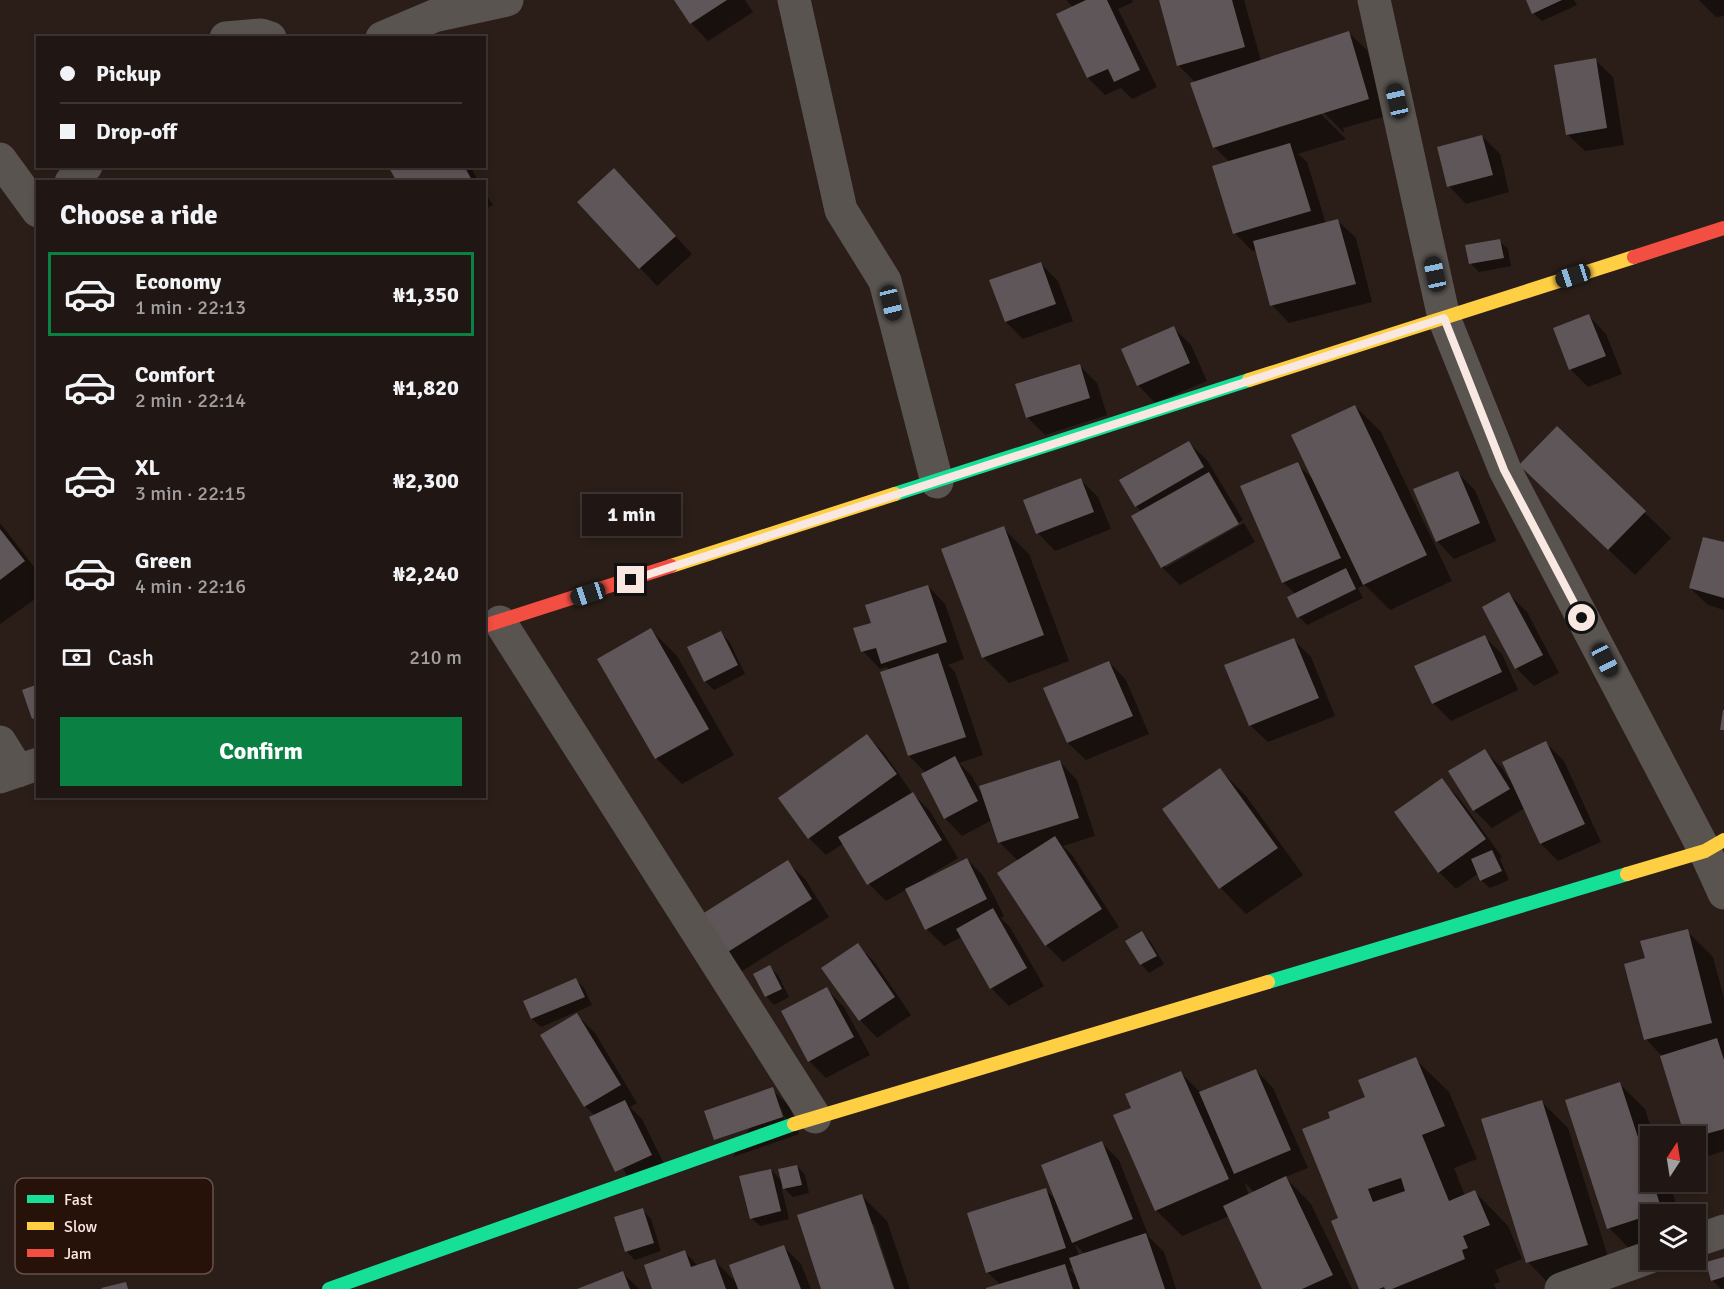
<!DOCTYPE html>
<meta charset="utf-8">
<style>
body{margin:0;font-family:Signika,sans-serif;background:#281f1c;color:#f1f3f6;height:100vh;display:flex;flex-direction:column;font-size:22px;white-space:nowrap}
*{box-sizing:border-box;margin:0}
p{font-size:20px;color:#a29fa0}
.icon{flex:none;width:33px;height:33px;fill:none;stroke:currentColor;stroke-width:2;stroke-linecap:round;stroke-linejoin:round}
.map{position:relative;flex:1;overflow:hidden}
.details{position:absolute;left:36px;top:180px;width:450px;height:618px;display:flex;flex-direction:column;background:#201613;border-radius:0px;box-shadow:0 3px 9px #0003,0 0 0 2px #3d3533}
.details>*{flex:none}
.hud{position:absolute;left:36px;top:36px;width:450px;height:132px;border-radius:0px;box-shadow:0 3px 9px #0003,0 0 0 2px #3d3533;display:grid;align-content:center;height:132px;padding:0 24px;background:#201613}
.needle{width:39px;rotate:12deg}
.controls{position:absolute;left:1640px;top:1126px;display:grid;gap:12px}
.controls a{display:grid;place-items:center;width:66px;height:66px;border-radius:0px;background:#201613;box-shadow:0 3px 9px #0003,0 0 0 2px #3d3533;font-size:30px}
.end{position:absolute;width:27px;height:27px;margin:-14px;border:8px solid #f9e8e2;background:#111;box-shadow:0 0 0 3px #111}
.from{border-radius:50%}
.bubble{position:absolute;height:42px;border-radius:0px;background:#201613;box-shadow:0 3px 9px #0003,0 0 0 2px #3d3533;font-size:20px;font-weight:700;line-height:42px;text-align:center}
.car{position:absolute;width:18px;height:36px;margin:-18px -9px;border-radius:8px;box-shadow:0 0 4px 2px #0007;background:linear-gradient(#222 24%,#8ab4d8 0 40%,#222 0 76%,#8ab4d8 0 86%,#222 0)}
.hud b{display:flex;align-items:center;gap:21px;height:57px;font-size:22px}
.hud b+b{border-top:2px solid #3d3533}
.hud i{width:15px;height:15px;background:#f1f3f6}
ul{padding:0;list-style:none}
li{display:flex;align-items:center;gap:18px;height:84px;margin:0 12px 9px;padding:0 12px;border:3px solid transparent;border-radius:0px}
li div{flex:1}
li b{display:block;font-size:22px}
li em{font-style:normal;font-weight:700}
li.selected{border-color:#0b8043}
li>.icon{width:54px;height:54px;stroke-width:1.5}
h2{padding:0 24px;font-size:27px;line-height:72px}
.pay{display:flex;align-items:center;gap:15px;height:66px;padding:0 24px;font-size:22px}
.pay p{margin-inline-start:auto}
.primary-button{display:flex;gap:12px;margin-top:auto;padding:12px 24px}
.primary-button a{flex:1;height:69px;border-radius:0px;background:#0b8043;color:#fff;font-size:24px;font-weight:700;line-height:69px;text-align:center}
.map>svg:first-child{display:block}
.shadow{fill:#0007;fill-rule:evenodd}
.building{fill:#5f5659;fill-rule:evenodd}
.lines{fill:none;stroke-linecap:round;stroke-linejoin:round}
.street{stroke:#595450;stroke-width:33}
.fast{stroke:#16e098;stroke-width:14}
.slow{stroke:#ffcf43;stroke-width:14}
.jam{stroke:#f24e42;stroke-width:14}
.route{stroke:#f9e8e2;stroke-width:8}
.key{fill:#271209;stroke:#66524a;stroke-width:1.5}
.key-label{font-size:16px;fill:#f9e8e2}
</style>
<div class="map">
<svg width="1724" height="1289" viewBox="0 0 1724 1289">
<rect width="100%" height="100%" fill="#2b1e19"/>
<path class="shadow" d="M675,0H745L753,12L708,41L691,23Z
M1066,0H1132L1133,2L1118,9L1157,87L1132,99L1121,88L1105,95L1088,78L1074,8Z
M1160,0H1244L1261,61L1349,33L1367,50L1386,116L1343,128L1345,134L1317,106L1315,108L1346,139L1298,154L1307,162L1326,224L1338,221L1356,238L1372,302L1289,323L1272,305L1257,250L1252,251L1235,233L1230,162L1214,147L1196,83L1178,65Z
M1528,0H1574L1577,5L1542,21L1533,13Z
M1699,0H1724V16L1716,17Z
M1595,60L1613,77L1624,145L1585,151L1567,134Z
M1482,136L1500,154L1509,192L1466,204L1449,186Z
M390,166H470L479,182H399Z
M631,188L692,254L657,286L579,202Z
M484,191L493,205L484,210Z
M1499,241L1508,249L1511,266L1479,272L1470,263Z
M1040,263L1058,281L1073,321L1023,339L1006,322Z
M1589,316L1606,334L1622,374L1588,387L1570,369Z
M1174,328L1191,345L1207,381L1155,403L1138,385Z
M1079,365L1097,383L1107,415L1045,435L1027,417Z
M1355,406L1381,432L1452,581L1390,610L1365,585L1358,588L1363,598L1307,625L1299,617L1295,594L1284,583L1242,487L1297,464L1314,480Z
M1557,428L1671,538L1635,575L1547,491Z
M1189,443L1207,460L1243,520L1165,564V568L1244,523L1255,542L1180,585L1162,567L1133,516L1142,512L1136,506Z
M1458,473L1475,490L1496,541L1454,559L1437,541Z
M1081,480L1098,497L1111,529L1055,551L1038,533L1025,501Z
M0,523L38,572V597L0,624Z
M1003,528L1029,554L1069,661L1009,683L983,657Z
M1724,544V610L1708,605L1690,588Z
M928,586L945,604L964,659L948,665L955,672L983,755L959,763L972,776L982,795L1060,762L1077,780L1095,836L1063,846L1072,855L1119,927L1063,962L1046,945L1018,861L1000,843L992,820L962,836L945,818L926,773L909,756L882,673L890,670L886,667L880,669L863,651L873,624Z
M1509,594L1527,612L1559,673L1534,686L1516,668Z
M651,630L677,656L734,755L682,784L656,758Z
M721,633L729,641L745,674L714,690L705,681Z
M1484,636L1502,654L1518,690L1451,721L1433,703Z
M1293,639L1311,657L1335,716L1268,742L1250,725Z
M1109,662L1126,680L1149,734L1086,760L1068,743L1045,689Z
M867,736L884,753L912,793L930,811L958,858L925,878L926,880L967,859L984,877L1004,916L1001,918L1010,927L1044,986L1009,1006L991,988L962,937L944,946L927,929L907,889L886,901L869,884L844,843L826,855L809,838Z
M1546,743L1564,761L1601,842L1558,861L1541,844L1525,808L1492,828L1474,810L1450,771L1485,751L1502,768L1509,779Z
M1220,770L1246,796L1303,875L1246,914L1221,888L1164,810Z
M1442,780L1459,798L1502,857L1500,859L1509,880L1490,888L1481,880L1479,873L1456,889L1439,872Z
M787,862L805,879L829,917L742,971L725,954Z
M1687,931L1713,957L1724,998V1151L1705,1157L1695,1147V1137H1687L1663,1057L1646,1039Z
M1142,933L1150,941L1164,964L1149,973L1141,964Z
M858,945L875,963L911,1015L877,1038L860,1020Z
M769,967L778,975L789,997L774,1005L766,996Z
M576,980L584,988L592,1005L541,1027L532,1019L525,1001Z
M826,989L844,1007L870,1055L826,1078L809,1061Z
M577,1015L595,1033L637,1103L630,1107L642,1119L668,1172L634,1189L595,1116L585,1106Z
M1415,1059L1449,1092L1477,1159L1454,1168L1465,1196L1475,1192L1508,1226L1522,1259L1495,1270L1500,1282L1494,1284L1496,1289H1361L1340,1218L1332,1119L1367,1098Z
M1256,1070L1273,1088L1308,1168L1285,1177L1311,1204L1352,1289H1264L1229,1216L1182,1236L1156,1210L1181,1073L1201,1093ZM1244,1182L1254,1192L1249,1195Z
M1619,1083L1645,1109L1654,1137H1650V1182H1669L1680,1215H1650V1249L1635,1254L1609,1228Z
M772,1089L790,1107L799,1134L733,1157ZM778,1108H781L787,1123Z
M1542,1102L1568,1128L1612,1270L1553,1288L1528,1262Z
M1102,1143L1119,1160L1149,1237L1164,1252L1176,1289H992L1001,1285L987,1272L1046,1190L1057,1201ZM1075,1244L1085,1254L1079,1256ZM1074,1268L1078,1278L1069,1269Z
M797,1166L805,1175L809,1193L793,1197L781,1185L789,1219L760,1226L751,1218L771,1170L783,1182Z
M861,1195L887,1221L910,1289H895L874,1224H870L892,1289H823Z
M643,1210L651,1219L661,1251L635,1260L626,1251Z
M784,1247L801,1264L811,1289H654L685,1252L698,1266L714,1260L738,1284Z
M1724,1258V1288L1721,1289L1712,1280Z
M622,1272L639,1289H581Z"/>
<path class="building" d="M674,0H727L690,24Z
M1086,0H1107L1140,70L1114,82L1108,69L1087,78L1056,14Z
M1159,0H1232L1245,47L1177,66Z
M1526,0H1562L1532,14Z
M1349,31L1369,99L1213,148L1190,83Z
M1596,58L1607,128L1566,135L1554,65Z
M1482,135L1493,175L1447,187L1437,147Z
M1290,143L1311,211L1233,234L1212,166Z
M388,166H464L473,182H397Z
M614,168L676,236L639,269L577,202Z
M1338,219L1356,284L1270,306L1253,241Z
M1500,239L1504,258L1469,264L1465,245Z
M1041,262L1056,304L1005,322L989,280Z
M1589,314L1606,356L1569,370L1553,328Z
M1174,326L1190,363L1137,386L1121,349Z
M1080,364L1090,398L1026,418L1015,384Z
M1355,405L1427,555L1363,585L1291,435Z
M1557,426L1646,511L1608,550L1519,465Z
M1189,441L1204,467L1135,507L1119,480Z
M1298,462L1341,558L1282,583L1240,486Z
M1458,471L1480,523L1436,542L1413,489Z
M1209,472L1239,524L1161,568L1131,516Z
M1081,478L1094,512L1036,534L1023,500Z
M1004,526L1044,635L982,658L941,549Z
M0,529L25,561L0,580Z
M1703,537L1724,542V598L1689,588Z
M1346,568L1356,589L1297,618L1287,597Z
M928,585L947,642L881,664L876,648L861,652L853,628L871,623L865,605Z
M1509,592L1543,655L1515,669L1482,607Z
M651,628L709,729L655,759L597,659Z
M721,631L738,665L704,682L687,647Z
M1485,635L1502,672L1432,704L1414,666Z
M1294,638L1319,698L1249,726L1224,665Z
M938,653L966,737L908,756L880,672Z
M1109,661L1133,716L1067,743L1043,688Z
M38,684V717L32,719L22,690Z
M1723,710H1724V730H1720Z
M867,734L897,774L808,839L778,798Z
M1546,741L1585,824L1540,844L1502,762Z
M1485,749L1510,789L1473,811L1448,771Z
M955,756L978,801L944,819L921,774Z
M1060,760L1079,818L998,843L979,786Z
M1220,768L1278,848L1219,889L1162,809Z
M1442,778L1486,839L1438,873L1394,812Z
M913,792L942,840L867,885L838,837Z
M1055,836L1102,909L1045,946L997,873Z
M1492,850L1502,871L1480,881L1471,859Z
M967,858L987,899L925,930L905,889Z
M788,860L812,899L723,955L699,916Z
M993,908L1027,968L990,989L956,929Z
M1688,929L1712,1023L1644,1040L1624,964L1645,958L1640,941Z
M1142,931L1157,956L1140,965L1125,941Z
M858,943L895,997L859,1021L821,968Z
M770,965L782,989L765,997L753,974Z
M576,978L585,997L531,1019L523,1001Z
M827,987L854,1037L808,1062L781,1011Z
M577,1013L621,1085L584,1107L540,1035Z
M1717,1038L1724,1060V1129L1695,1137H1685L1660,1056Z
M1416,1057L1445,1126L1422,1135L1449,1201L1475,1190L1490,1225L1463,1236L1468,1248L1462,1250L1465,1259L1392,1289H1385L1384,1287L1379,1289H1359L1331,1221L1338,1218L1302,1129L1330,1118L1328,1112L1365,1097L1358,1080ZM1401,1178L1405,1191L1373,1202L1368,1189Z
M1256,1069L1291,1150L1234,1174L1199,1092Z
M1181,1071L1229,1179L1155,1211L1113,1115L1131,1108L1125,1094Z
M1620,1082L1650,1174V1182H1653L1662,1211L1607,1229L1565,1100Z
M773,1087L783,1117L714,1140L704,1111Z
M625,1100L652,1155L615,1172L589,1117Z
M1542,1100L1588,1245L1526,1263L1481,1119Z
M1102,1141L1133,1219L1072,1243L1041,1165Z
M797,1165L802,1185L783,1189L778,1169Z
M771,1169L781,1211L750,1219L739,1176Z
M1286,1176L1333,1275L1302,1289H1262L1223,1206Z
M1046,1188L1066,1248L986,1273L967,1213Z
M862,1194L894,1289H821L797,1215Z
M643,1208L654,1243L625,1252L614,1217Z
M1146,1233L1165,1289H1080L1069,1258Z
M784,1245L801,1289H738L729,1265Z
M685,1250L691,1267L715,1259L726,1289H652L644,1265Z
M1724,1257V1277L1711,1281L1706,1262Z
M1065,1264L1073,1289H986V1288Z
M623,1271L630,1289H577Z
M126,1282L128,1289H102L101,1288Z"/>
<g class="lines">
<path class="street" d="M794,0L841,210L885,281L937,482
M1374,0L1444,318L1505,470L1705,851L1724,893
M226,38L261,35L270,38
M382,38L434,16L507,0
M0,159L38,211
M71,182L86,166
M500,622L815,1117
M0,742L18,771
M0,777L38,764
M1695,1241L1724,1231
M1561,1289L1650,1257"/>
<path class="fast" d="M895,494L1249,380
M1268,982L1627,874
M329,1289L794,1124"/>
<path class="slow" d="M1249,380L1634,257
M671,566L895,494
M1627,874L1705,851L1724,840
M794,1124L1268,982"/>
<path class="jam" d="M1634,257L1724,228
M484,626L671,566"/>
</g>
<g class="lines">
<path class="route" d="M631,580L1444,318L1504,470L1582,618"/>
</g>
<rect x="15" y="1178" width="198" height="96" rx="9" class="key"/>
<rect x="27" y="1195" width="27" height="8" fill="#16e098"/>
<rect x="27" y="1222" width="27" height="8" fill="#ffcf43"/>
<rect x="27" y="1249" width="27" height="8" fill="#f24e42"/>
<g class="key-label">
<text x="64" y="1205">Fast</text>
<text x="64" y="1232">Slow</text>
<text x="64" y="1259">Jam</text>
</g>
</svg>
<div class="controls">
<a><svg class="needle" viewBox="-14 -14 28 28"><path d="M0-13l5 13h-10z" fill="#e53935"/><path d="M0 13l5-13h-10z" fill="#a29fa0"/></svg></a>
<a><svg class="icon" aria-label="layers" viewBox="0 0 24 24"><path d="M12 4l9 5-9 5-9-5zM3 14l9 5 9-5"/></svg></a>
</div>
<i class="end from" style="left:1582px;top:618px"></i>
<i class="end" style="left:631px;top:580px"></i>
<div class="bubble" style="left:582px;top:494px;width:99px">1 min</div>
<i class="car" style="left:1397px;top:101px;rotate:347deg"></i>
<i class="car" style="left:1435px;top:274px;rotate:348deg"></i>
<i class="car" style="left:1573px;top:276px;rotate:252deg"></i>
<i class="car" style="left:891px;top:303px;rotate:166deg"></i>
<i class="car" style="left:588px;top:594px;rotate:252deg"></i>
<i class="car" style="left:1605px;top:660px;rotate:152deg"></i>
<div class="hud">
<b><i class="from"></i>Pickup</b>
<b><i></i>Drop-off</b>
</div>
<section class="details">
<h2>Choose a ride</h2>
<ul>
<li class="selected"><svg class="icon" aria-label="car" viewBox="0 0 24 24"><path d="M5 17H2v-5l4-1 3-4h7l3 4 3 1v5h-3M9 17h6M6 11h13"/><circle cx="7" cy="17" r="2"/><circle cx="17" cy="17" r="2"/></svg><div><b>Economy</b><p>1 min · 22:13</p></div><em>₦1,350</em></li>
<li><svg class="icon" aria-label="car" viewBox="0 0 24 24"><path d="M5 17H2v-5l4-1 3-4h7l3 4 3 1v5h-3M9 17h6M6 11h13"/><circle cx="7" cy="17" r="2"/><circle cx="17" cy="17" r="2"/></svg><div><b>Comfort</b><p>2 min · 22:14</p></div><em>₦1,820</em></li>
<li><svg class="icon" aria-label="car" viewBox="0 0 24 24"><path d="M5 17H2v-5l4-1 3-4h7l3 4 3 1v5h-3M9 17h6M6 11h13"/><circle cx="7" cy="17" r="2"/><circle cx="17" cy="17" r="2"/></svg><div><b>XL</b><p>3 min · 22:15</p></div><em>₦2,300</em></li>
<li><svg class="icon" aria-label="car" viewBox="0 0 24 24"><path d="M5 17H2v-5l4-1 3-4h7l3 4 3 1v5h-3M9 17h6M6 11h13"/><circle cx="7" cy="17" r="2"/><circle cx="17" cy="17" r="2"/></svg><div><b>Green</b><p>4 min · 22:16</p></div><em>₦2,240</em></li>
</ul>
<div class="pay"><svg class="icon" aria-label="cash" viewBox="0 0 24 24"><path d="M3 7h18v10H3z"/><circle cx="12" cy="12" r="2"/></svg>Cash<p>210 m</p></div>
<div class="primary-button"><a>Confirm</a></div>
</section>
</div>
